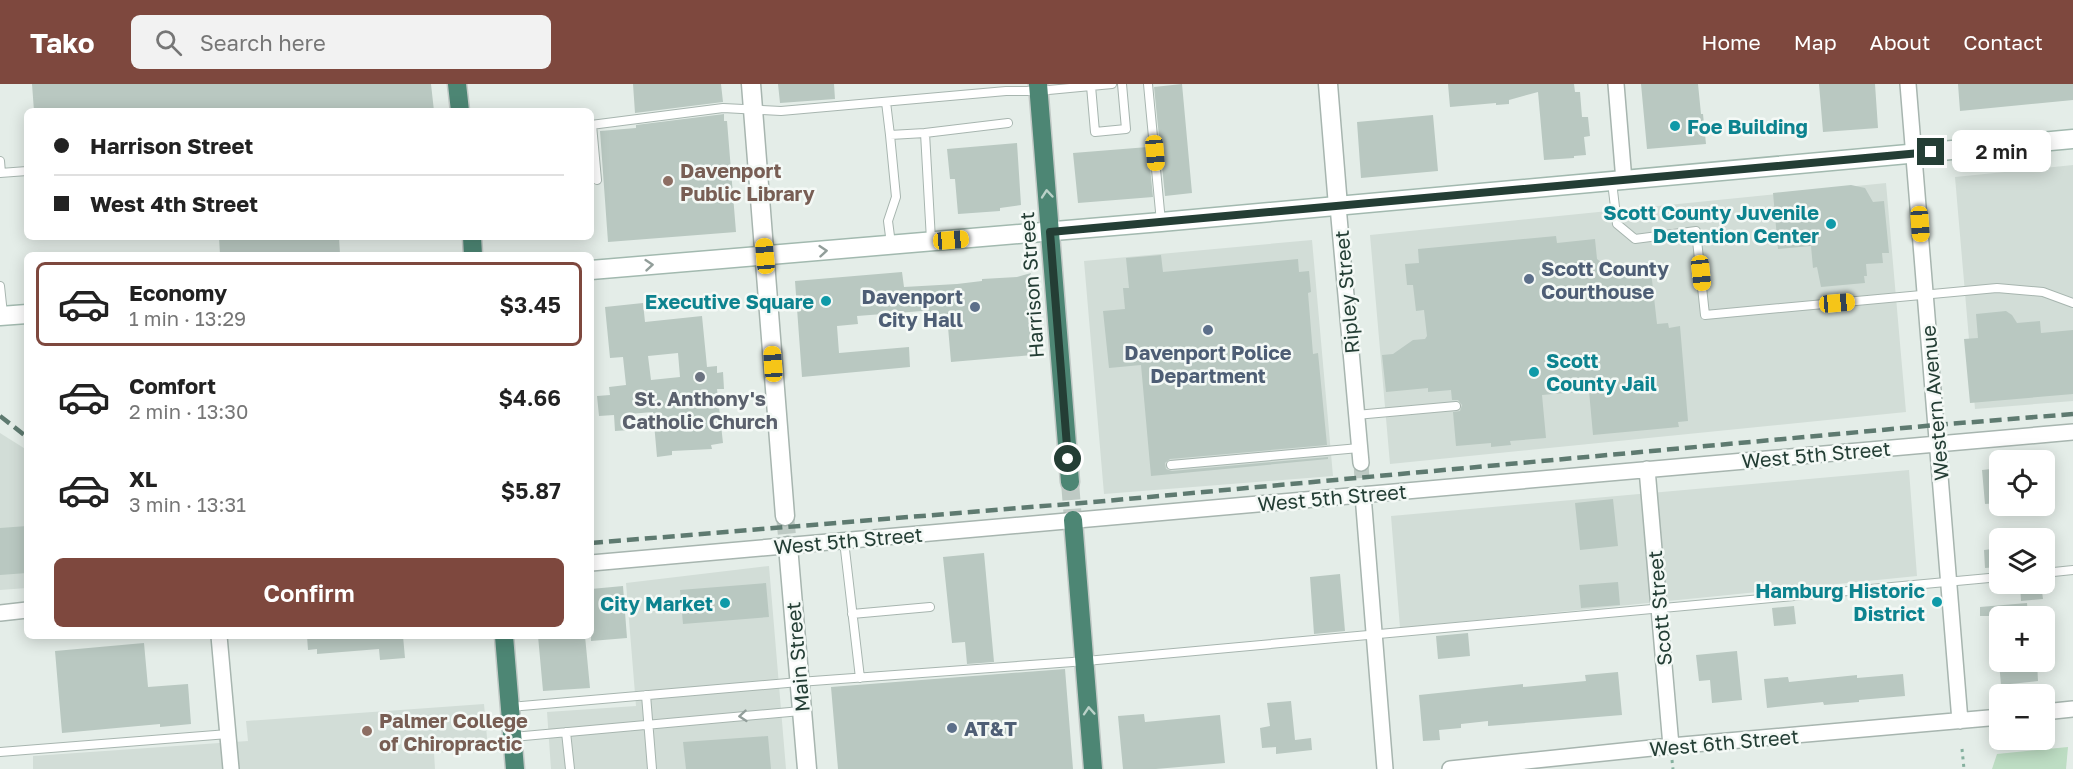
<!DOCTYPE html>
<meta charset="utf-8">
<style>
body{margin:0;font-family:"Golos Text",sans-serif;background:#f2f2f2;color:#222;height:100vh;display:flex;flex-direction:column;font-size:22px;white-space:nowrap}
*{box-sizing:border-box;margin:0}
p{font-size:20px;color:#767676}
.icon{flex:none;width:33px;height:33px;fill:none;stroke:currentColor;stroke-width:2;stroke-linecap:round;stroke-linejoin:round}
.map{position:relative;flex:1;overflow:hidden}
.sheet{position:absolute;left:24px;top:168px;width:570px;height:387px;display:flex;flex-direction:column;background:#fff;border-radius:9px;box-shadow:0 3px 15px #0003}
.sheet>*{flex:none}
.hud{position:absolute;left:24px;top:24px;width:570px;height:132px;border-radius:9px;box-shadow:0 3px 15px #0003;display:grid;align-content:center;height:132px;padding:0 30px;background:#fff}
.buttons{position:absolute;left:1989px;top:366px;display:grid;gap:12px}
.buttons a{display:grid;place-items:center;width:66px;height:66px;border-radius:9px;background:#fff;box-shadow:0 3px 15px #0003;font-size:30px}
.end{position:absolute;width:27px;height:27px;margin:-14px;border:8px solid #243e35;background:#fff;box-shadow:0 0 0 3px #fff}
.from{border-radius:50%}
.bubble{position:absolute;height:42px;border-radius:9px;background:#fff;box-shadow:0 3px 15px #0003;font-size:20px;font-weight:600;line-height:42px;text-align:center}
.car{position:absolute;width:18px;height:36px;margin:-18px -9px;border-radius:8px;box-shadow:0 0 4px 2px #0007;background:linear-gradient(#f5c518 24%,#345 0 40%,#f5c518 0 76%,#345 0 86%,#f5c518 0)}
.hud b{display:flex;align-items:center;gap:21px;height:57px;font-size:22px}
.hud b+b{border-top:2px solid #e0e0e0}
.hud i{width:15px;height:15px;background:#222}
ul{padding:10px 0 0;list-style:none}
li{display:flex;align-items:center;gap:18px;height:84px;margin:0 12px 9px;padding:0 18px;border:3px solid transparent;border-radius:9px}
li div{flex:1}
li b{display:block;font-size:22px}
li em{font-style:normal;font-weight:600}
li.active{border-color:#7e483e}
li>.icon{width:54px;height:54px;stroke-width:1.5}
.action{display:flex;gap:12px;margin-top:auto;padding:12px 30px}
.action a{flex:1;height:69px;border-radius:9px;background:#7e483e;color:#fff;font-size:24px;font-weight:600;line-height:69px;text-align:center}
header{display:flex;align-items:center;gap:36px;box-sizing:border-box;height:84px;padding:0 30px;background:#7e483e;color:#fff}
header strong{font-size:28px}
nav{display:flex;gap:33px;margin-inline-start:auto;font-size:21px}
.search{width:420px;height:54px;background:#f2f2f2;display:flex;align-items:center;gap:15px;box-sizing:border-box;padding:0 21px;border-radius:9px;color:#767676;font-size:22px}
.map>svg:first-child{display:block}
.built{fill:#d2ddd7}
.green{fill:#bdddc3}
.building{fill:#b9c8c1;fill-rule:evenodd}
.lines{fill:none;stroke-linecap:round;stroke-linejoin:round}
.minor-tunnel{stroke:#becac4;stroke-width:15;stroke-dasharray:15 8;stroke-linecap:butt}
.tertiary-tunnel{stroke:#becac4;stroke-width:18;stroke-dasharray:18 9;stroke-linecap:butt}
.trunk-tunnel{stroke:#becac4;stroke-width:18;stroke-dasharray:18 9;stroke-linecap:butt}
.service-casing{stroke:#a7b5af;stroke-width:10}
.minor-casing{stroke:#a7b5af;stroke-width:18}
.tertiary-casing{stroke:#a7b5af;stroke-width:21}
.secondary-casing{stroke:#a2b9af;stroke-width:21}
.trunk-casing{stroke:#c2c9c6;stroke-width:21}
.path{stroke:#85b09e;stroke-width:3;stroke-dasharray:3 4.5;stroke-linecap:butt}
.service{stroke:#fff;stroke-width:8}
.minor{stroke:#fff;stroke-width:15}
.tertiary{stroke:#fff;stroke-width:18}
.secondary{stroke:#fff;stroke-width:18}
.trunk{stroke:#4d8674;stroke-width:18}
.rail{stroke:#5e7a70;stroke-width:4.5;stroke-dasharray:12 6;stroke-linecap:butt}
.oneway{stroke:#bad1c8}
.oneway2{stroke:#929e9a}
.route{stroke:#243e35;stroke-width:8}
.culture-dot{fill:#0f9aa8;stroke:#f4f9f6;stroke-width:2}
.education-dot{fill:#8d6e63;stroke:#f4f9f6;stroke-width:2}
.service-dot{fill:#5c6f8a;stroke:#f4f9f6;stroke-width:2}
.worship-dot{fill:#6b7280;stroke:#f4f9f6;stroke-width:2}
.labels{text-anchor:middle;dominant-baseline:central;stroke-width:5;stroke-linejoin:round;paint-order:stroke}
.culture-label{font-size:20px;font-weight:bold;fill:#0d838f;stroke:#f4f9f6;text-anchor:end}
.education-label{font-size:20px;font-weight:bold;fill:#785e54;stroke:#f4f9f6;text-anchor:start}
.service-label{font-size:20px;font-weight:bold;fill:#4e5e75;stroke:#f4f9f6;text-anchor:start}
.street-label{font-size:20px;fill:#243e35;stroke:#f4f9f6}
.worship-label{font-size:20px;font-weight:bold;fill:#5b616d;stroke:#f4f9f6}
</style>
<header>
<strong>Tako</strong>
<div class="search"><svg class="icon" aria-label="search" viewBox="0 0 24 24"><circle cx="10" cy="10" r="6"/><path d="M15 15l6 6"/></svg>Search here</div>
<nav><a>Home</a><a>Map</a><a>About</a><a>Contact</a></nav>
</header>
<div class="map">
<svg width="2073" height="685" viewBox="0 0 2073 685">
<rect width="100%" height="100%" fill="#e4ede8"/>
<path class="built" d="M2073,81V317L1975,325L1955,93Z
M1886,99L1906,328L1390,380L1370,151Z
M1312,156L1333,392L1104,410L1084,177Z
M0,349L27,366V504L0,506Z
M1909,386L1917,492L1400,544L1391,432Z
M769,482L786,685H551L547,628L636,622L626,499Z
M484,620L488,665L434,669L435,685H33V672L248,657L246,637Z"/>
<path class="green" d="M2068,663L2066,685H1992L1997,670Z"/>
<path class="building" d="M32,0H431L434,27H34Z
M633,0H721L723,18L635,29Z
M778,0H834L835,15L780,19Z
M1182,0L1192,109L1165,112L1154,3Z
M1448,0H1574L1575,8H1580L1582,33H1588L1590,52L1584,53L1586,71L1574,72V74L1544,76L1538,8L1509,16V20L1496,21V19L1450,23Z
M1641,0H1698L1701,30H1703L1706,60L1647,65Z
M1819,0H1875L1878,44L1823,48Z
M1958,0H2073V16L1960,27Z
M724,30V37H727L736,148L608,158L600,47L636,44V41Z
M1433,31L1438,87L1361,94L1357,38Z
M1017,59L1021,121L1000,124V127L958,130L955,95H950L947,65Z
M1148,63L1153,113L1078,119L1073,69Z
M1851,101L1865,104L1873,118L1884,117L1889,169H1882L1883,179L1866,180L1867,192H1864L1865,199L1821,203L1817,183L1813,184L1811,162L1778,165L1773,109Z
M1556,152L1557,159L1595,155L1597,175L1617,190L1651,187L1657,240L1668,239L1669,244L1680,242L1688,337L1678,338L1679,343L1593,351L1589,307L1542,311L1546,354L1510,357L1511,361L1491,363V359L1456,362L1453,328L1460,327L1462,321L1458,316H1452L1451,306L1428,308V304L1386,308L1382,271L1393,270L1413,256L1425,255L1427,252L1424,226L1416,227L1413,201H1407L1405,180L1419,179L1418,165Z
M219,153H339L340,170L220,171Z
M1161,171L1163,188L1298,175L1299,188L1309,187L1311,208L1308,209L1313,270L1318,269L1327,361L1170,375L1165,379L1166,385L1172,387L1328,373V375L1151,392L1141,281L1109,284L1103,227L1125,225L1123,204H1129L1126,174Z
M902,188L904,203L957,200L982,197V195L1017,193L1031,189L1027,200L1032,271L951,278L948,243L936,244L935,236L923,237L922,227L857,232L858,240L837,242L839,269L909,263L910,283L802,293L795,197Z
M643,219L645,238L702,232L707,283L717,282V289L723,288L724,305H717L723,359L711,361L712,365L672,367V371L657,373L653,328L629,330L630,346L615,347L614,331L599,332L597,312L610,311L609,303L626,301L623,273L610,274L605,223ZM678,269L680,293L651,296L648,272Z
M2006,227L2012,231L2017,239L2040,237L2041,249L2073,246V310L1970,319L1964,255L1978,254L1976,230Z
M2000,384V419L1985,420L1982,386Z
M1613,415L1618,462L1580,466L1575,419Z
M27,442V489L0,491V444Z
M2000,464V483L1985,484L1984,466Z
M984,469L994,578L967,580L965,558L952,559L943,473Z
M1340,490L1345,547L1314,550L1310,493Z
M1618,498L1620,521L1581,524L1579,501Z
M766,499L769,533L683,540L680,506Z
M2020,500H2041L2043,515L2021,517Z
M623,502L627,554L591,557V505Z
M2027,519L2028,532H1980V523Z
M1794,522L1796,540L1774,542L1772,524Z
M1468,549L1470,572L1438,575L1436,552Z
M307,552H403L405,574L380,576L379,565L317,570V565L308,566Z
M538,552H585L590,604L543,607Z
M144,559L148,603L188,600L191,640L160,643V640L62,649L55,567Z
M1737,567L1742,616L1712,619L1710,596L1699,597L1696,571Z
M1999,578H2037L2038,597L2001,601Z
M1065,585L1073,685H838L831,603Z
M1618,588L1622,631L1488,642V637L1461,640V644L1439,646L1440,656L1423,657L1419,611L1523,600V603L1586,597L1585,591Z
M1903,590L1905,612L1859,616V618L1824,621L1823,618L1767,624L1764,595L1788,593L1789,598L1857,591V594Z
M1291,617L1295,656L1311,654L1312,666L1276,670V663L1262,664L1260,644L1270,642L1267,619Z
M1144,630L1145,638L1220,631L1225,679L1156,685H1123L1118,632Z
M768,652L771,685H686L683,658Z"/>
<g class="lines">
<path class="minor-tunnel" d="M1361,379L1363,411"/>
<path class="tertiary-tunnel" d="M785,432L788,462"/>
<path class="trunk-tunnel" d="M1070,398L1073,436"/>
<g class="service-casing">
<path id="service" d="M1148,0L1161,138
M1091,2L1095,48L1126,45L1122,0
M886,18L890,51
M591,41L723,24L781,27L1006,7H1038L1112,0
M592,41L597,96
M0,77L1,89
M0,89L27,87
M1612,98L1617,140L1635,155L1696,147L1705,231L1997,204L2043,208L2073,219
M931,156L925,49L1008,39
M891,160L888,137L896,113L890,51L925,49
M0,202L3,230
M1356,331L1456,322
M1171,381L1359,364
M844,457L860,594
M2044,489L2073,486
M852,530L930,523
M646,611L652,685
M510,623L799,598L1086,577L2000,493
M566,648L570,685
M513,653L801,627
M0,668L228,650"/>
</g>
<g class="minor-casing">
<path id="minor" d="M1616,0L1624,97
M1908,0L1960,637
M1338,122L1361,379
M1647,385L1671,662
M1363,411L1385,685
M591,479L2073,348
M0,529L27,526
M219,552L231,685
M2044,628L2073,625
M1450,685L1671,662L2000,633"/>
</g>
<g class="tertiary-casing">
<path id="tertiary" d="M751,0L785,432
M1328,0L1338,122
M788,462L807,685"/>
</g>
<g class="secondary-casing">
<path id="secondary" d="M591,186L1161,138L2073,55
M0,232L27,230"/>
</g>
<g class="trunk-casing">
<path id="trunk" d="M457,0L460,27
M1038,0L1070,398
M472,153L473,171
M1073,436L1093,685
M504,552L515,685"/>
</g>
<path class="path" d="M1962,665L1964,685
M1672,676L1673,685"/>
<use href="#service" class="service"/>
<use href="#minor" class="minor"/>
<use href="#tertiary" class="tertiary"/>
<use href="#secondary" class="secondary"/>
<use href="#trunk" class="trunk"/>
<path class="rail" d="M0,332L27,353
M591,459L1105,417L1936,341L2073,330"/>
</g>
<defs><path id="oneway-chevron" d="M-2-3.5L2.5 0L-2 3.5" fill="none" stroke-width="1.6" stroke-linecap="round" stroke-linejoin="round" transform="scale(1.5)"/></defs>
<g class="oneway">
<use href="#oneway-chevron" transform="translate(1047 110) rotate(-95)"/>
<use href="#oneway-chevron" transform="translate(1089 627) rotate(-94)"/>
</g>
<g class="oneway2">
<use href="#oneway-chevron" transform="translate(823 167) rotate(-5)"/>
<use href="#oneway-chevron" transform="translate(649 181) rotate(-5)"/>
<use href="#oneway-chevron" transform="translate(743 632) rotate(175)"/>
</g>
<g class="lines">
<path class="route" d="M1068,375L1050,148L1931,68"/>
</g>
<g class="culture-dot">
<circle cx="1675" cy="42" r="6"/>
<circle cx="1831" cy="140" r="6"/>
<circle cx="826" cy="217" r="6"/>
<circle cx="1534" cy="288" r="6"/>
<circle cx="1937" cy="518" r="6"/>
<circle cx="725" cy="519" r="6"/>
</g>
<g class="education-dot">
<circle cx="668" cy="97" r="6"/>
<circle cx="367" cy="647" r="6"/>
</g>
<g class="service-dot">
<circle cx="1529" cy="195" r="6"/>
<circle cx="975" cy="223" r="6"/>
<circle cx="1208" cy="246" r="6"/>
<circle cx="952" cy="644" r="6"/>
</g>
<circle class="worship-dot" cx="700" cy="293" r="6"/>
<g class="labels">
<g class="culture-label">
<text x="1687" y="42" text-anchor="start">Foe Building</text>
<text x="1819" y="128">Scott County Juvenile<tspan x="1819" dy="23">Detention Center</tspan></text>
<text x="814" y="217">Executive Square</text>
<text x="1546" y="276" text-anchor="start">Scott<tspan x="1546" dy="23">County Jail</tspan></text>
<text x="1925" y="506">Hamburg Historic<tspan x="1925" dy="23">District</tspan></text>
<text x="713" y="519">City Market</text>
</g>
<g class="education-label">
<text x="680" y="86">Davenport<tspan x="680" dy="23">Public Library</tspan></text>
<text x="379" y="636">Palmer College<tspan x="379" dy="23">of Chiropractic</tspan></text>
</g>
<g class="service-label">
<text x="1541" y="184">Scott County<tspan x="1541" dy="23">Courthouse</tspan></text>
<text x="963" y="212" text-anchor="end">Davenport<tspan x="963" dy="23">City Hall</tspan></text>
<text x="1208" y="268" text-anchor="middle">Davenport Police<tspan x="1208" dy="23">Department</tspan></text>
<text x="964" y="644">AT&amp;T</text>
</g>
<g class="street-label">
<text transform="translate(1031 201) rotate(-94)">Harrison Street</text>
<text transform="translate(1346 208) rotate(-95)">Ripley Street</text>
<text transform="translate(1934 319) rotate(-95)">Western Avenue</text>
<text transform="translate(1816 370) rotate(-5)">West 5th Street</text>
<text transform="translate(1332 413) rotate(-5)">West 5th Street</text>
<text transform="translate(848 456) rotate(-5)">West 5th Street</text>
<text transform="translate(1659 524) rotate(-95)">Scott Street</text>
<text transform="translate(797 573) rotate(-95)">Main Street</text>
<text transform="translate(1724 658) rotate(-5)">West 6th Street</text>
</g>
<g class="worship-label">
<text x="700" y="314">St. Anthony's<tspan x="700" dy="23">Catholic Church</tspan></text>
</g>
</g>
</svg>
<div class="buttons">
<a><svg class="icon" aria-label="locate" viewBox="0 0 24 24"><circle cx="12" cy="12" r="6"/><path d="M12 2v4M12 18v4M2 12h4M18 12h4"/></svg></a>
<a><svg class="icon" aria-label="layers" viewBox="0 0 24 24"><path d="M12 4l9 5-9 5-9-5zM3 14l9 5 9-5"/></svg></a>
<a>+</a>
<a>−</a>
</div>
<i class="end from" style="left:1068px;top:375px"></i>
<i class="end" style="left:1931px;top:68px"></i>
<div class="bubble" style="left:1952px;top:46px;width:99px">2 min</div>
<i class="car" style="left:1155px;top:69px;rotate:175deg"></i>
<i class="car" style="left:1920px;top:140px;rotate:176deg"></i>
<i class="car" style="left:951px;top:156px;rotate:85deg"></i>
<i class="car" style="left:765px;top:172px;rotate:355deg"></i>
<i class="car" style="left:1701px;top:189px;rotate:174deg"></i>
<i class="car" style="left:1837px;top:219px;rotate:85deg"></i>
<i class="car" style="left:773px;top:280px;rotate:356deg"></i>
<div class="hud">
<b><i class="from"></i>Harrison Street</b>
<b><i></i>West 4th Street</b>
</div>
<section class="sheet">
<ul>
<li class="active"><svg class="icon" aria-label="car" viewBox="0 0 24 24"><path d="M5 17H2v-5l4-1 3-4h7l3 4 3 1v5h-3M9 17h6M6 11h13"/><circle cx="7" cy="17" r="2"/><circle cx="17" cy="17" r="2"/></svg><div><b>Economy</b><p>1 min · 13:29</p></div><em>$3.45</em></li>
<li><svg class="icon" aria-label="car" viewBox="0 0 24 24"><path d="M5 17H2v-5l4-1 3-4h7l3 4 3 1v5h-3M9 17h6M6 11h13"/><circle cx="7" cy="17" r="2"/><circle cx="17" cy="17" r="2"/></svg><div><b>Comfort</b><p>2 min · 13:30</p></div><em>$4.66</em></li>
<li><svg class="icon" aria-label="car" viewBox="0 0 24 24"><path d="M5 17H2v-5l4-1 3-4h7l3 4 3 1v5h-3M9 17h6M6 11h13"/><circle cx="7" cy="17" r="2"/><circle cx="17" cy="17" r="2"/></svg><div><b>XL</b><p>3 min · 13:31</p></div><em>$5.87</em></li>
</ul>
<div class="action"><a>Confirm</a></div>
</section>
</div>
